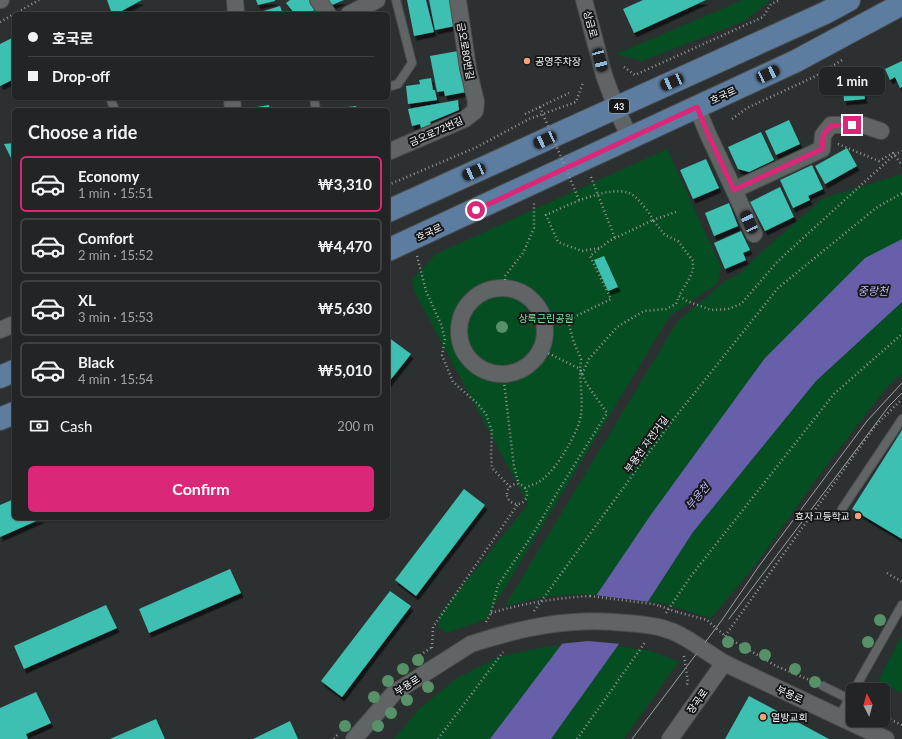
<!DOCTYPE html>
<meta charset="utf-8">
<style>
body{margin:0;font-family:Lato,"Noto Sans KR",sans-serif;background:#2a2c2d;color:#f1f3f6;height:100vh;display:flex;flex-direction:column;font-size:15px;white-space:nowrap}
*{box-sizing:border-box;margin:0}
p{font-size:13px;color:#a2a4a7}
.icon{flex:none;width:22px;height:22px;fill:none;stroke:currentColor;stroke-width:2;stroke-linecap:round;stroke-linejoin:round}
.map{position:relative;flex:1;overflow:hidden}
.drawer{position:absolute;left:12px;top:108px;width:378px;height:412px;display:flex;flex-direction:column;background:#222425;border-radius:6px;box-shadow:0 1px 3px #0004,0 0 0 1px #3f4142}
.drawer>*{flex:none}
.guide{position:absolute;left:12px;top:12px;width:378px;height:88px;border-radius:6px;box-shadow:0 1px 3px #0004,0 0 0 1px #3f4142;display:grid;align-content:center;height:88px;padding:0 16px;background:#222425}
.needle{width:26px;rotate:354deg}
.buttons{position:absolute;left:846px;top:683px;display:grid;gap:8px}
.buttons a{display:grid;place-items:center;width:44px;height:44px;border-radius:6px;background:#222425;box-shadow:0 1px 3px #0004,0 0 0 1px #3f4142;font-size:20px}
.end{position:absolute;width:18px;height:18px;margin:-9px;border:5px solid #db2777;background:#fff;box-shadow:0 0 0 2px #fff}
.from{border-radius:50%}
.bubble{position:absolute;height:28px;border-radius:6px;background:#222425;box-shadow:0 1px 3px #0004,0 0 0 1px #3f4142;font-size:13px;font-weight:700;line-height:28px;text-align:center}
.car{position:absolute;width:12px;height:24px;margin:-12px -6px;border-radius:5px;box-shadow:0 0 3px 1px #0007;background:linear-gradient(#222 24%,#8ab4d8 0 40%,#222 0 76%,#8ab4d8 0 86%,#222 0)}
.guide b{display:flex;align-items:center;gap:14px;height:38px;font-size:15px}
.guide b+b{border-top:1px solid #3f4142}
.guide i{width:10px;height:10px;background:#f1f3f6}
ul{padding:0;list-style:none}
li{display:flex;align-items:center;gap:12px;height:56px;margin:0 8px 6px;padding:0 8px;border:2px solid #3f4142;border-radius:6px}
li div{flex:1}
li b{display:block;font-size:15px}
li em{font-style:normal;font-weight:700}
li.active{border-color:#db2777}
li>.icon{width:36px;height:36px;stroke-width:1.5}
h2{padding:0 16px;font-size:18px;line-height:48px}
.pay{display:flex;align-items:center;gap:10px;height:44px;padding:0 16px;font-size:15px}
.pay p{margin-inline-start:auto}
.action{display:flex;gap:8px;margin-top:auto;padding:8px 16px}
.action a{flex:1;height:46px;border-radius:6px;background:#db2777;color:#fff;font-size:16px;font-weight:700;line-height:46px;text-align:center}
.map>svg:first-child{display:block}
.green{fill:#044e22}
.water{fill:#675fa9}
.pier{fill:#2d3031}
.building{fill:#3dc0b1;filter:url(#shadow)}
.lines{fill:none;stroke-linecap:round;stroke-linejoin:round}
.lane-casing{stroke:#4a4d4e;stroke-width:10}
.street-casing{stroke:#4a4d4e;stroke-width:18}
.primary-casing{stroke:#4a4d4e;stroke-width:24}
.path{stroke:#969999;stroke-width:2.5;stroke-dasharray:1 3;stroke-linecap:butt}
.lane{stroke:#606465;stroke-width:8}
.street{stroke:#606465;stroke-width:16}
.primary{stroke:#5d7da0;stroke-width:22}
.tram{stroke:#9ea1a1;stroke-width:1}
.street-bridge-casing{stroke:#4a4d4e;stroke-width:18;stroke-linecap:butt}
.path-bridge{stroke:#969999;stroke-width:2.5;stroke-dasharray:1 3;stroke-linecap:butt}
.street-bridge{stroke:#606465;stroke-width:16}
.tree{fill:#579168}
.route{stroke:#db2777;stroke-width:5}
.poi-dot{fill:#f0a279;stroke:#161718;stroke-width:1.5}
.labels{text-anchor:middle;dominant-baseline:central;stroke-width:4;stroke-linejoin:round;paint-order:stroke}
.shield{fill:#161718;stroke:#b1b2b3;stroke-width:1}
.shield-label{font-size:9px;font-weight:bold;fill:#f3f5f5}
.street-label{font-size:10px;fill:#f3f5f5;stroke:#161718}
.poi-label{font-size:10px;fill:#f3f5f5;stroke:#161718;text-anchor:start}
.park-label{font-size:10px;fill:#7ae095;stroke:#161718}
.water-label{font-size:11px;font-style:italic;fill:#bab7f4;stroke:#161718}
</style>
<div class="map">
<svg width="902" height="739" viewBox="0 0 902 739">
<defs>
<filter id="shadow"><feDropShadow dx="2.5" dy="4.5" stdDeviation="0" flood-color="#0009"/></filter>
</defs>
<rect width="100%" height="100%" fill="#2d3031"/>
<path class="green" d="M743,0H770L745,21L642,61L616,54Z
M667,149L721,267L717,284L669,317L486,619L447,633L438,627L440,614L528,504L415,293L412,280L436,254Z
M902,174V374L887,387L817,478L757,563L711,618L661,603L584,594L543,597L505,606L678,321L725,281L740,273L755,258L823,198Z
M902,635V693L878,681Z
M605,644L651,651L680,662L674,668L624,739H394L419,709L457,678L498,657L549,646Z"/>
<path class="water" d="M902,239V302L816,381L693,532L634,623L551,739H490L577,624L650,516L765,358L865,258Z"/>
<path class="pier" d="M594,595L650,602L621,644L588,641L559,644Z"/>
<path class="building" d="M107,0H142L116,14H112Z
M256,0H275V1L258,5Z
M290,0H315L320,7L307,14H295L286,3Z
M321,0H344L325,8Z
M407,0H426L434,32L414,36Z
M429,0H451L455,26L435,30Z
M643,0H706L634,33L623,9Z
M280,6L283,14H254Z
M14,37V79L0,86V44Z
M458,51L466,92L445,96L444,91L437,92L430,56Z
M902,61V87L900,88L895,77L890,80L885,69Z
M431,78L433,90H435L437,100L408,104L406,86L420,84L419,80Z
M863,86L865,99L844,101L843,88Z
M458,100L459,110L430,122L431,125L421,128L420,124L412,126L408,109Z
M269,105L270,110H245V109Z
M356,106L357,110H332V109Z
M789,120L800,144L776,155L765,131Z
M761,132L774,160L749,172L738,169L728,147Z
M14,143V164L4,144Z
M847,148L857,166L825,184L815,166Z
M706,159L719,188L693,199L680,170Z
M812,165L823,189L808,196L810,200L793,208L780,180Z
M780,187L794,217L765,231L750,202Z
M729,203L738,226L714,236L705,213Z
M741,231L750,250L743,253L746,260L725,269L714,243Z
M604,256L618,287L608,291L594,260Z
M388,337L411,354L388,383Z
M902,430V539L852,509Z
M464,489L485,505L416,596L395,580Z
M14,499V518H43L0,537V505Z
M230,569L241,593L149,633L139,609Z
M390,591L411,606L342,697L321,681Z
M106,605L117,628L24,669L14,646Z
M36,692L51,723L26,734L28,739H0V708Z
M749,696L829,739H725Z
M156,719L165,739H110Z
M290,721L298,739H253Z"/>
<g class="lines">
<g class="lane-casing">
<path id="lane" d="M388,87L398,84L412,63L396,0
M110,98L115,110
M314,98L316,110
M842,509L902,419
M823,686L853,701
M854,690L902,605
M839,717L851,695"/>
</g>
<g class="street-casing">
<path id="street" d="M0,0H1
M235,0L236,14
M318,0L328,14
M584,0L604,75L616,108L630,138
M349,14L377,0
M232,98L233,110
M697,107L707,132L734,190L822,149L823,135L831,125H863L881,131
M388,152L465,119L475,111L476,102L468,68L458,0
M734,190L754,234
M459 331a43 43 0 1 1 86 0a43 43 0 1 1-86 0Z
M0,330L14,324
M698,646L724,663L886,739
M354,739L394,693L471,644
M670,739L724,663"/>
</g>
<g class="primary-casing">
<path id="primary" d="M388,211L825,13L849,0
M388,250L796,61L902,4
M0,377L14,371
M0,419L14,413"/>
</g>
<path class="path" d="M0,22L39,0
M624,67L635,75L763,17L771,4L780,0
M525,114L569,93
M732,119L747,108L816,76L842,60
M838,144L879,161L893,153L902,165
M591,177L615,238
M388,185L477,147L529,119L576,102L583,83
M599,248L582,251L558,242L546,215C566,206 608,185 629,193C637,196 650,213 653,220L676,212
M417,256L426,291L441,324L445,339L442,355L453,382L477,403L486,414L492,431L491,455L492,468L510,487
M505,288V276L523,253L534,228V203
M503,373L514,467L519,484
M582,374L589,359L617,327L644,311L666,309L676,304L679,296
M507 494a10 10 0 1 1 20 0a10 10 0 1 1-20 0Z
M525,488C531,485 539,483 544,478C557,468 579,431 581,415C583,400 580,384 580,369L540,349
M887,573L902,582
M590,596L653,604L660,606
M534,611L669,425L778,288L876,208L902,193
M677,612L707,620L725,636L776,666L812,681
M666,613L691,576L834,394L902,334
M486,622L491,613L498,585L533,534L558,491L607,413L586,383L580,369L581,359L573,340L568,320L611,299L590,256L609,241L653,220L665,235L678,241L693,261V270L689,279L679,296L687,301L711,310L728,309L741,304L778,261L894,155L902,151
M725,636L875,426L902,399
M432,648L433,627L518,504
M420,655L431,648
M684,656L688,682L686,687
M883,716L902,725
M334,739L339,733
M438,739L503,652
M577,739L646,641"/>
<use href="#lane" class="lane"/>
<use href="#street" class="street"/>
<use href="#primary" class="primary"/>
<path class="tram" d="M729,619L889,406L902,393
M632,739L722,620L759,566L867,421L902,383"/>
<g class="street-bridge-casing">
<path id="street-bridge" d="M471,644C523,627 572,617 626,623C639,624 653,625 665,629C677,632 688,639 698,646"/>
</g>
<path class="path-bridge" d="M540,107L579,200
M660,606L677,612
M491,613C524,603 556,598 590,596"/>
<use href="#street-bridge" class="street-bridge"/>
</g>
<g class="tree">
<circle cx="502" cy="327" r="6"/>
<circle cx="880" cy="620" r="6"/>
<circle cx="728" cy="642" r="6"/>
<circle cx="868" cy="642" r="6"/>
<circle cx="745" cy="648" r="6"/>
<circle cx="765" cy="655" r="6"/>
<circle cx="418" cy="660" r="6"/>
<circle cx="403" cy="669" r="6"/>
<circle cx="795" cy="669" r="6"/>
<circle cx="388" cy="681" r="6"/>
<circle cx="815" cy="682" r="6"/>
<circle cx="428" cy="687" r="6"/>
<circle cx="374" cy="697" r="6"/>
<circle cx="407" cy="700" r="6"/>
<circle cx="391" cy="713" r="6"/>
<circle cx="345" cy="726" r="6"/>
<circle cx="378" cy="726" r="6"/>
</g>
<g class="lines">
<path class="route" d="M476,210L697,107L707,132L734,190L822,149L823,135L831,126L852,125"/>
</g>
<g class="poi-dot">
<circle cx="527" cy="61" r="4"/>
<circle cx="858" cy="516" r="4"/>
<circle cx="763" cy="717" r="4"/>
</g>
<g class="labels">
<rect class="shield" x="609" y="99" width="20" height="14" rx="3"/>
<g class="shield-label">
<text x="619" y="106">43</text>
</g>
<g class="street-label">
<text transform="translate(591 24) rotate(75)">상금로</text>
<text transform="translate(466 51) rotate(80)">금오로80번길</text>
<text transform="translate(723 95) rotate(-25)">호국로</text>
<text transform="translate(436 131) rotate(-24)">금오로72번길</text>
<text transform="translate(429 232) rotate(-25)">호국로</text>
<text transform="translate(646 444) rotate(-54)">부용천 자전거길</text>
<text transform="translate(407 685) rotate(-33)">부용로</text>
<text transform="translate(790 694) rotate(25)">부용로</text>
<text transform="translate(697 701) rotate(-55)">장곡로</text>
</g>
<g class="poi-label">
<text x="535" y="61">공영주차장</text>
<text x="850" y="516" text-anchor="end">효자고등학교</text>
<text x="771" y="717">열방교회</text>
</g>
<g class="park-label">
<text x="546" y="318">상록근린공원</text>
</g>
<g class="water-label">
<text x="873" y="290">중랑천</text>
<text transform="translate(697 496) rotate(-50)">부용천</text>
</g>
</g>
</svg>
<div class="buttons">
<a><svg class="needle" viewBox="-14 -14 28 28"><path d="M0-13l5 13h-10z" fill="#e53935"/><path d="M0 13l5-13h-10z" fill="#a2a4a7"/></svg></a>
</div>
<i class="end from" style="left:476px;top:210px"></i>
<i class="end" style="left:852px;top:125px"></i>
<div class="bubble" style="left:819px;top:67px;width:66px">1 min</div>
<i class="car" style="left:600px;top:60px;rotate:165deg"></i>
<i class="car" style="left:768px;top:74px;rotate:65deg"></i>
<i class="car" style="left:672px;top:82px;rotate:246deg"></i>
<i class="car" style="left:545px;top:140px;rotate:245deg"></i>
<i class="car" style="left:474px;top:172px;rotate:246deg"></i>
<i class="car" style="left:749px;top:222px;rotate:335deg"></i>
<div class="guide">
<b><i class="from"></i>호국로</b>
<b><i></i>Drop-off</b>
</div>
<section class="drawer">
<h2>Choose a ride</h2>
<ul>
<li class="active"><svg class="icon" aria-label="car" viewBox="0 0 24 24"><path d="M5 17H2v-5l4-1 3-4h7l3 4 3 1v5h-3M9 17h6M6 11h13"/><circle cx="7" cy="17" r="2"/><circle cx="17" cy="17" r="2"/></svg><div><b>Economy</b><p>1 min · 15:51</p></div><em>₩3,310</em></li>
<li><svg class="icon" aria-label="car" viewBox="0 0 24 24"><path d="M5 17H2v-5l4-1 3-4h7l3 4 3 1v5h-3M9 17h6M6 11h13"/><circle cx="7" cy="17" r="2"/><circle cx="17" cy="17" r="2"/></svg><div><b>Comfort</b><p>2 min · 15:52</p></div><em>₩4,470</em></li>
<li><svg class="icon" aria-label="car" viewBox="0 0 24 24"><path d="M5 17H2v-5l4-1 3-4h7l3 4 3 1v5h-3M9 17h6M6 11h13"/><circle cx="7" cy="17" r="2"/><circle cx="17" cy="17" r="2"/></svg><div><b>XL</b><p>3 min · 15:53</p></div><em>₩5,630</em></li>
<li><svg class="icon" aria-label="car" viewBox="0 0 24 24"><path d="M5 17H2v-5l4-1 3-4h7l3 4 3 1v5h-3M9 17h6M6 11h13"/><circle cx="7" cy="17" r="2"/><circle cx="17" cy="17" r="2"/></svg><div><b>Black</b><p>4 min · 15:54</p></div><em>₩5,010</em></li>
</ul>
<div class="pay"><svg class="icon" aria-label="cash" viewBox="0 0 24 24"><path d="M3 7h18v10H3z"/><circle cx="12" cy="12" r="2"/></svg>Cash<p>200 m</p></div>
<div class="action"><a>Confirm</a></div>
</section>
</div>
